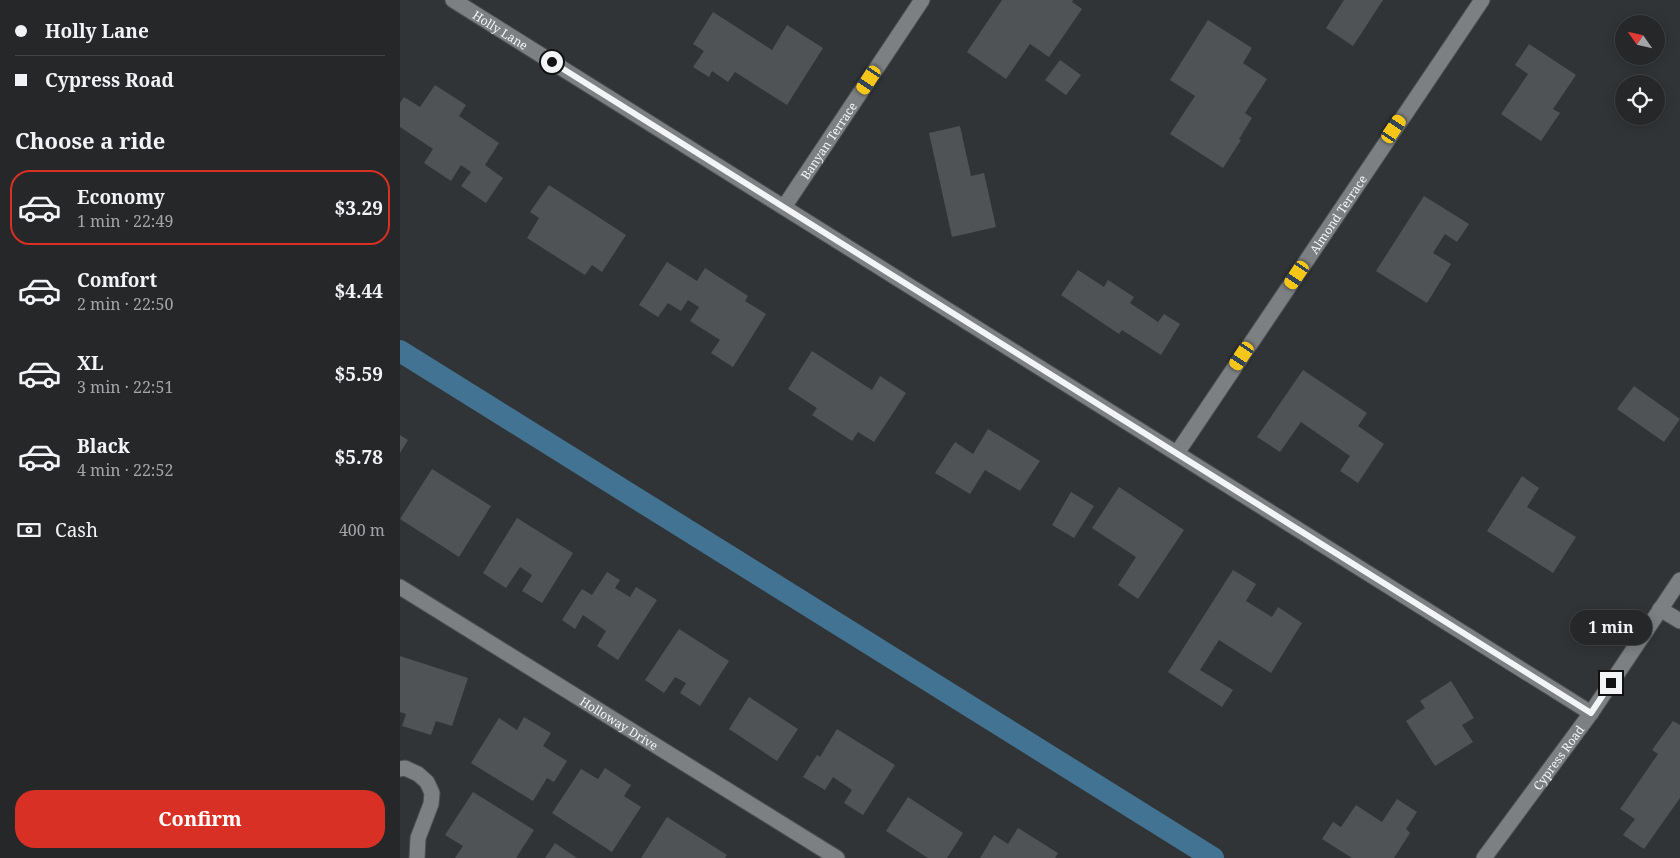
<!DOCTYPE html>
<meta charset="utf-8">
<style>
body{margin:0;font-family:"Noto Serif",serif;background:#313334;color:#f1f3f6;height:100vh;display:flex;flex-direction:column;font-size:19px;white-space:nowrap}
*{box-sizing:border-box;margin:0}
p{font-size:16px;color:#a3a5a8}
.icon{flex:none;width:28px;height:28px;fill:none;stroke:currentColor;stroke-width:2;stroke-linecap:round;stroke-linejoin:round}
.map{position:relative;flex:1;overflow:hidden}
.drawer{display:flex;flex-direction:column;background:#252728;width:400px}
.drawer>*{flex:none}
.top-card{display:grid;align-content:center;height:110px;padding:0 15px;background:#252728}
.needle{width:32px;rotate:304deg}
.buttons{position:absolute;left:1215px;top:15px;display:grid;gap:10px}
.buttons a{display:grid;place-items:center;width:50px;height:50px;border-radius:50%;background:#252728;box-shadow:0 2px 12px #0003,0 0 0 1px #424445;font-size:25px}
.end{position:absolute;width:22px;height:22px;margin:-11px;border:6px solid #f2f4f5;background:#111;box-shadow:0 0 0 2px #111}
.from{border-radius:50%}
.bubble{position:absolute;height:35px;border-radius:18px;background:#252728;box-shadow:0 2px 12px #0003,0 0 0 1px #424445;font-size:16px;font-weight:700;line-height:35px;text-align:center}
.car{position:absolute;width:15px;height:30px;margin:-15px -8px;border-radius:6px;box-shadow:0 0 4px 1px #0007;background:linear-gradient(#f5c518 24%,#345 0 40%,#f5c518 0 76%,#345 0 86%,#f5c518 0)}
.top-card b{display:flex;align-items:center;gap:18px;height:48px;font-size:19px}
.top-card b+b{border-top:1px solid #424445}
.top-card i{width:12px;height:12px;background:#f1f3f6}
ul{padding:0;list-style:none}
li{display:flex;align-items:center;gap:15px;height:75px;margin:0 10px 8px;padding:0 5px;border:2px solid transparent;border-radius:20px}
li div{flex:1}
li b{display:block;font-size:19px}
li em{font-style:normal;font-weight:700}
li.selected{border-color:#d93025}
li>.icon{width:45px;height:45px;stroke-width:1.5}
h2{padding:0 15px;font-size:22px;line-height:60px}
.pay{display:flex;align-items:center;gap:12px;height:55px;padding:0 15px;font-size:19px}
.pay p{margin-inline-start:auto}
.cta{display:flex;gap:10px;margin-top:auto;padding:10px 15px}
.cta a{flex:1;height:58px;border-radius:20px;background:#d93025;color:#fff;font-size:20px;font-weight:700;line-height:58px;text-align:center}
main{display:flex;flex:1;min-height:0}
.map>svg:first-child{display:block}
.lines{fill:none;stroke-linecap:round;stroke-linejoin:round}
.canal{stroke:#437392;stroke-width:22}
.building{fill:#505355}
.minor-casing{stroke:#4d5051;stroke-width:17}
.minor{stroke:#7d8082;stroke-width:15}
.route{stroke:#f2f4f5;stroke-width:6}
.labels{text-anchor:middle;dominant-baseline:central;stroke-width:5;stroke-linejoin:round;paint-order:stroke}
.street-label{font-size:12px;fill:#f2f4f5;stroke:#1a1b1c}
</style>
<main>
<section class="drawer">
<div class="top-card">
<b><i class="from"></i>Holly Lane</b>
<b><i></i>Cypress Road</b>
</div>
<h2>Choose a ride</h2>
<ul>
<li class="selected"><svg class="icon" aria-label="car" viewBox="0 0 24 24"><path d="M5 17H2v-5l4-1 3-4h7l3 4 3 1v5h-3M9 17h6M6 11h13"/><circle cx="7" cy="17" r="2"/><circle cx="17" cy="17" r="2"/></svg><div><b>Economy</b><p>1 min · 22:49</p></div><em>$3.29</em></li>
<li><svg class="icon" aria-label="car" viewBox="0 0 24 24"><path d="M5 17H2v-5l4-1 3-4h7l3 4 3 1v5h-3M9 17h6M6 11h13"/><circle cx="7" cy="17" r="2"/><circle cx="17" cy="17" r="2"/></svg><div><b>Comfort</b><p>2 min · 22:50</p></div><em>$4.44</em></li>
<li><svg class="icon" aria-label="car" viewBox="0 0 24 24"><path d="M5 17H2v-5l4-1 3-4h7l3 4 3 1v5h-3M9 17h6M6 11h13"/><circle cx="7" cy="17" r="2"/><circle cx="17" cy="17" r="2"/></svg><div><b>XL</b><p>3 min · 22:51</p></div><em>$5.59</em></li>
<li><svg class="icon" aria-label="car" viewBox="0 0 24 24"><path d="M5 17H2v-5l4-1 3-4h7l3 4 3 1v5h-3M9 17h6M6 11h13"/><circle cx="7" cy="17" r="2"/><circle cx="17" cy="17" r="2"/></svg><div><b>Black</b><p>4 min · 22:52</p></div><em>$5.78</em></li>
</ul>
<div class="pay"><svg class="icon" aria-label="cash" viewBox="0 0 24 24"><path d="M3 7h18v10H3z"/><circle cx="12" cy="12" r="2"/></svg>Cash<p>400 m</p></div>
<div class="cta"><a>Confirm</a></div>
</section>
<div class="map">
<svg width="1280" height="858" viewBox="0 0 1280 858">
<rect width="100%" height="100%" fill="#313436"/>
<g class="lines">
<path class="canal" d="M0,351L813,858"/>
</g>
<path class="building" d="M602,0H673L672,2L682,9L649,57L630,44L606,79L567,52Z
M944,0H983L953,46L926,28Z
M313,12L372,50L387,25L423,48L387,105L335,72L328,82L312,71L309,77L293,67L304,51L293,44Z
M808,20L852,48L843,63L867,79L845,113L852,118L839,139L841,140L823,168L770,134L795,96L770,80Z
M1129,44L1176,75L1153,109L1160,113L1141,141L1101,114L1128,74L1115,65Z
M660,60L681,75L666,95L645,80Z
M35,85L66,105L59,116L99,143L85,165L103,178L86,203L61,186L71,172L61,165L51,181L24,163L33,149L0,127V103L4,97L20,107Z
M560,126L571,176L584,173L596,227L552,237L529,133Z
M149,185L226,235L202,272L192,265L185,275L127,238L139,218L130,212Z
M1024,196L1069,224L1057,242L1045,234L1033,253L1051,264L1027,303L976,271Z
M267,262L297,281L305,268L348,296L345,301L366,314L333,367L311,353L320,340L290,321L299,307L288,300L281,311L268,303L258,317L239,305Z
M678,270L704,287L708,280L734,297L730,303L758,322L764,314L780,324L761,355L722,330L719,334L661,295Z
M412,351L472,390L480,376L506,393L474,442L458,432L452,441L412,415L417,408L388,389Z
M903,370L967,413L958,426L984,444L958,483L940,471L950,456L901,422L880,452L857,437Z
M1234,386L1280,419L1264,442L1217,409Z
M588,429L640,461L620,491L585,470L570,494L535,473L555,442L573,454Z
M0,435L8,440L0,453Z
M32,469L91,506L59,557L0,519Z
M1122,476L1139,488L1127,507L1176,537L1153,573L1087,531Z
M719,487L784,530L738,599L718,585L736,557L692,528Z
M671,492L694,506L674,538L652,525Z
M117,518L173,553L142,603L122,591L132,575L120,567L106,588L83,573Z
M833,570L856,584L846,601L872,617L878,607L902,623L871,673L819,640L800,670L833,690L822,707L768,672Z
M207,572L220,580L215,588L230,597L236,587L257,600L218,660L197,646L206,631L183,615L175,629L162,620L182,589L192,595Z
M279,629L329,661L300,706L280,693L286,683L275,677L264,693L245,680Z
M0,656L68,678L52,726L36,721L31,735L2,726L6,714L0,712Z
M1051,681L1074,718L1062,725L1073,742L1035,766L1006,721L1025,708L1020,701Z
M349,697L398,729L377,761L329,729Z
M124,717L151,733L143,746L167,761L154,782L147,778L133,801L71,763L99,718L117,730Z
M1273,721L1280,725V798L1244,849L1223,835L1235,819L1220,809L1258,754L1252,750Z
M437,729L495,765L463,815L444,803L452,790L433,777L425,790L403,777L417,755L420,757Z
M205,768L231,785L224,796L241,807L212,852L152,813L181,769L198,779Z
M73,792L134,830L116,858H55L63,846L45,835Z
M508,797L563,833L547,858H528L486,831Z
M997,799L1017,812L1006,829L1010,833L994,858H952L922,839L933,822L941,827L956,805L982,822Z
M267,817L327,855L325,858H241Z
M618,828L658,853L655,858H580L594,835L608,844Z
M155,843L177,858H145Z"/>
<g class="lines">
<g class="minor-casing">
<g id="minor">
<path id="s1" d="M53,0L1191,713"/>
<path id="s2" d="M384,207L522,0"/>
<path id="s3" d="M777,453L1082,0"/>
<path id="s4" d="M0,587L437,858"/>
<path d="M1260,609L1280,621"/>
<path d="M0,769L5,768L18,774L27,782L32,793L31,804L18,838L17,858"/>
<path id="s5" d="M1084,858L1191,713L1280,580"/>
</g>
</g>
<use href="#minor" class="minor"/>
</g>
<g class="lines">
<path class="route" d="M152,62L1191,713L1211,683"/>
</g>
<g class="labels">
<g class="street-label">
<text stroke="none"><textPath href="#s1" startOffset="56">Holly Lane</textPath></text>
<text stroke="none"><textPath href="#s2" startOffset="80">Banyan Terrace</textPath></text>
<text stroke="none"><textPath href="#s3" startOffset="288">Almond Terrace</textPath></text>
<text stroke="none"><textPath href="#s4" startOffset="258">Holloway Drive</textPath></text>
<text stroke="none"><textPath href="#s5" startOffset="125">Cypress Road</textPath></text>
</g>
</g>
</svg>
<div class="buttons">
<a><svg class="needle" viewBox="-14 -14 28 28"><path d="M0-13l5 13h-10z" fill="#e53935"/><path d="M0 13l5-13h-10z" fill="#a3a5a8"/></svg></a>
<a><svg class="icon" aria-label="locate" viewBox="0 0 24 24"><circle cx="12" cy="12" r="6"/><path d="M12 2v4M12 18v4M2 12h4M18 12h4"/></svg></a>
</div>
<i class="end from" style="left:152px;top:62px"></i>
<i class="end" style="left:1211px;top:683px"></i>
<div class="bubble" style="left:1170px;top:610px;width:82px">1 min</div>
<i class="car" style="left:469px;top:80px;rotate:213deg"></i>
<i class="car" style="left:994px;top:129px;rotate:34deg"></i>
<i class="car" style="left:897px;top:275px;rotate:214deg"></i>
<i class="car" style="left:842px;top:356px;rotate:214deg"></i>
</div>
</main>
